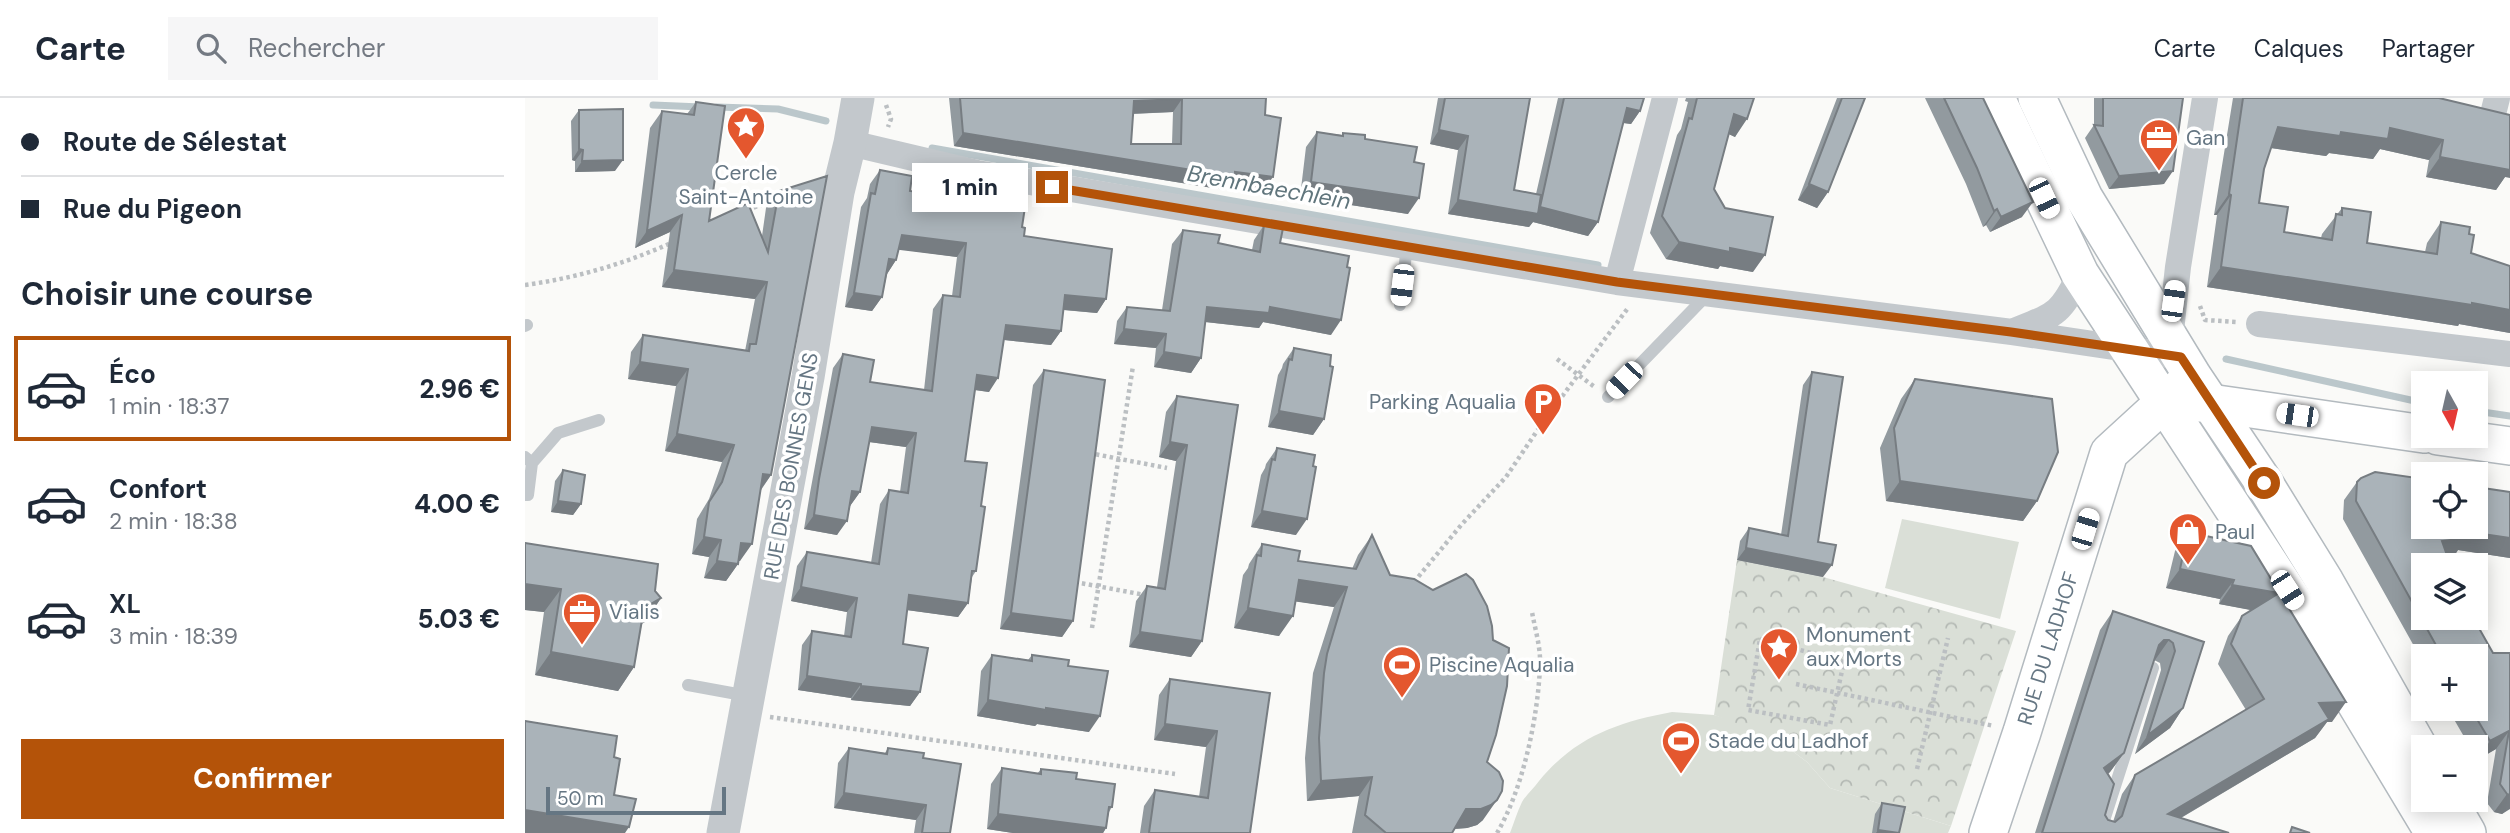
<!DOCTYPE html>
<html lang="fr">
<meta charset="utf-8">
<style>
body{margin:0;font-family:"DM Sans",sans-serif;background:#f6f6f7;color:#1f2937;height:100vh;display:flex;flex-direction:column;font-size:26px;white-space:nowrap}
*{box-sizing:border-box;margin:0}
p{font-size:23px;color:#747a83}
.icon{flex:none;width:38px;height:38px;fill:none;stroke:currentColor;stroke-width:2;stroke-linecap:round;stroke-linejoin:round}
.map{position:relative;flex:1;overflow:hidden}
.panel{display:flex;flex-direction:column;background:#fff;width:525px}
.panel>*{flex:none}
.hud{display:grid;align-content:center;height:154px;padding:0 21px;background:#fff}
.needle{width:46px;rotate:172deg}
.fabs{position:absolute;left:1886px;top:273px;display:grid;gap:14px}
.fabs a{display:grid;place-items:center;width:77px;height:77px;border-radius:0px;background:#fff;box-shadow:0 4px 18px #0003;font-size:35px}
.scale{position:absolute;left:21px;bottom:18px;width:180px;box-sizing:border-box;padding-left:7px;border:4px solid #657683;border-top:0;font-size:19px;line-height:24px;white-space:nowrap;color:#657683;-webkit-text-stroke:5px #fff;paint-order:stroke}
.end{position:absolute;width:32px;height:32px;margin:-16px;border:9px solid #b45309;background:#fff;box-shadow:0 0 0 4px #fff}
.from{border-radius:50%}
.bubble{position:absolute;height:49px;border-radius:0px;background:#fff;box-shadow:0 4px 18px #0003;font-size:23px;font-weight:800;line-height:49px;text-align:center}
.car{position:absolute;width:21px;height:42px;margin:-21px -10px;border-radius:9px;box-shadow:0 0 5px 2px #0007;background:linear-gradient(#fff 24%,#345 0 40%,#fff 0 76%,#345 0 86%,#fff 0)}
.hud b{display:flex;align-items:center;gap:24px;height:66px;font-size:26px}
.hud b+b{border-top:2px solid #e0e1e3}
.hud i{width:18px;height:18px;background:#1f2937}
ul{padding:0;list-style:none}
li{display:flex;align-items:center;gap:21px;height:105px;margin:0 14px 10px;padding:0 7px;border:4px solid transparent;border-radius:0px}
li div{flex:1}
li b{display:block;font-size:26px}
li em{font-style:normal;font-weight:800}
li.current{border-color:#b45309}
li>.icon{width:63px;height:63px;stroke-width:1.5}
h2{padding:0 21px;font-size:32px;line-height:84px}
.cta{display:flex;gap:14px;margin-top:auto;padding:14px 21px}
.cta a{flex:1;height:80px;border-radius:0px;background:#b45309;color:#fff;font-size:28px;font-weight:800;line-height:80px;text-align:center}
header{display:flex;align-items:center;gap:42px;box-sizing:border-box;height:98px;padding:0 35px;background:#fff;border-bottom:2px solid #e0e1e3}
header strong{font-size:33px}
nav{display:flex;gap:38px;margin-inline-start:auto;font-size:24px}
.search{width:490px;height:63px;background:#f6f6f7;display:flex;align-items:center;gap:18px;box-sizing:border-box;padding:0 24px;border-radius:0px;color:#747a83;font-size:26px}
main{display:flex;flex:1;min-height:0}
.map>svg:first-child{display:block}
.green{fill:#dadfd7}
.forest{fill:url(#forest-crowns)}
.lines{fill:none;stroke-linecap:round;stroke-linejoin:round}
.stream{stroke:#bbc7cb;stroke-width:7}
.secondary-casing{stroke:#b3babf;stroke-width:40}
.path{stroke:#bbbfc2;stroke-width:4.5;stroke-dasharray:3.5 3.5;stroke-linecap:butt}
.service{stroke:#c3c8cc;stroke-width:12}
.minor{stroke:#c3c8cc;stroke-width:26}
.tertiary{stroke:#c3c8cc;stroke-width:33}
.secondary{stroke:#fff;stroke-width:37}
.wall{fill:#929a9f;fill-rule:evenodd}
.shaded-wall{fill:#777d82}
.building{fill:#aab3b9;stroke:#777d82;stroke-width:2;fill-rule:evenodd}
.route{stroke:#b45309;stroke-width:9}
.labels{text-anchor:middle;dominant-baseline:central;stroke-width:7;stroke-linejoin:round;paint-order:stroke}
.poi-label{font-size:21px;fill:#657683;stroke:#fff;text-anchor:start}
.street-label{font-size:21px;fill:#657683;stroke:#fff}
.water-label{font-size:23px;font-style:italic;fill:#60757c;stroke:#fff}
</style>
<header>
<strong>Carte</strong>
<div class="search"><svg class="icon" aria-label="search" viewBox="0 0 24 24"><circle cx="10" cy="10" r="6"/><path d="M15 15l6 6"/></svg>Rechercher</div>
<nav><a>Carte</a><a>Calques</a><a>Partager</a></nav>
</header>
<main>
<section class="panel">
<div class="hud">
<b><i class="from"></i>Route de Sélestat</b>
<b><i></i>Rue du Pigeon</b>
</div>
<h2>Choisir une course</h2>
<ul>
<li class="current"><svg class="icon" aria-label="car" viewBox="0 0 24 24"><path d="M5 17H2v-5l4-1 3-4h7l3 4 3 1v5h-3M9 17h6M6 11h13"/><circle cx="7" cy="17" r="2"/><circle cx="17" cy="17" r="2"/></svg><div><b>Éco</b><p>1 min · 18:37</p></div><em>2.96 €</em></li>
<li><svg class="icon" aria-label="car" viewBox="0 0 24 24"><path d="M5 17H2v-5l4-1 3-4h7l3 4 3 1v5h-3M9 17h6M6 11h13"/><circle cx="7" cy="17" r="2"/><circle cx="17" cy="17" r="2"/></svg><div><b>Confort</b><p>2 min · 18:38</p></div><em>4.00 €</em></li>
<li><svg class="icon" aria-label="car" viewBox="0 0 24 24"><path d="M5 17H2v-5l4-1 3-4h7l3 4 3 1v5h-3M9 17h6M6 11h13"/><circle cx="7" cy="17" r="2"/><circle cx="17" cy="17" r="2"/></svg><div><b>XL</b><p>3 min · 18:39</p></div><em>5.03 €</em></li>
</ul>
<div class="cta"><a>Confirmer</a></div>
</section>
<div class="map">
<svg width="1985" height="735" viewBox="0 0 1985 735">
<defs>
<pattern id="forest-crowns" width="20" height="18" patternUnits="userSpaceOnUse" patternTransform="scale(1.75)"><rect width="20" height="18" fill="#dadfd7"/><path d="M2 6a3 3 0 1 1 6 0M12 15a3 3 0 1 1 6 0" fill="none" stroke="#b4b9b4"/></pattern>
</defs>
<rect width="100%" height="100%" fill="#fafaf8"/>
<path class="green" d="M1377,421L1494,444L1475,521L1360,490Z
M1147,614L1189,617L1216,625L1250,640L1282,664L1305,690L1426,728L1423,735H985C989,725 992,714 997,704C1001,697 1009,690 1014,683C1050,639 1093,624 1147,614Z"/>
<path class="forest" d="M1212,462L1298,479L1491,533L1426,728L1305,690L1282,664L1250,640L1189,617Z"/>
<g class="lines">
<path class="stream" d="M128,7L176,9
M192,9L253,11L301,23
M407,50L1073,167
M1701,261L1899,305
M1951,313L1985,318"/>
<g class="secondary-casing">
<g id="secondary">
<path d="M1471,0L1555,176L1776,514L1909,735"/>
<path d="M1512,0L1559,100L1668,279L1739,385L1800,484L1899,659"/>
<path d="M1671,305H1685L1899,336"/>
<path d="M1913,338L1985,348"/>
<path d="M1923,702L1942,735"/>
<path id="s1" d="M1463,735L1497,634L1584,355L1656,289"/>
</g>
</g>
<path class="path" d="M361,7L366,21L363,29
M222,112L250,102
M0,187C51,180 99,166 146,145
M1675,208L1680,222L1712,224
M1032,261L1071,290
M564,355L642,370
M550,484L620,497
M889,484L937,426L981,379L1018,324L1103,210
M567,530L608,268
M1235,541L1319,564L1305,627L1223,612Z
M1271,586L1469,628
M245,619L650,676
M1392,671L1423,540
M972,735C998,691 1013,619 1015,568C1016,550 1010,531 1007,514"/>
<path class="service" d="M875,207L882,148
M0,228L2,227
M1083,299L1183,196
M0,359L7,365L3,397H0
M7,365L33,335L74,322
M163,587L223,598
M1575,735L1628,570"/>
<path class="minor" d="M1967,20L1972,0
M325,45L452,75L1092,184L1487,234L1656,259
M1092,184L1140,0
M1734,226L1985,256
M1489,233C1529,217 1536,217 1555,176
M1645,242L1653,169L1680,0"/>
<path class="tertiary" d="M198,735L283,279L313,94L325,45L333,0"/>
<use href="#secondary" class="secondary"/>
</g>
<path class="wall" d="M424,0H741L738,92L704,87L700,92L429,48ZM648,14L647,46H606L608,16Z
M913,0H1005L989,92L1011,96L1033,0H1119L1115,13L1106,26L1098,25L1073,124L1063,138L1008,124L1004,129L923,116L933,52L905,46Z
M1161,0H1229L1210,39L1204,36L1189,91L1228,174L1195,168L1193,171L1141,161L1125,135L1152,37L1156,31L1163,4L1160,3Z
M1312,0H1340L1303,94L1292,110L1273,102Z
M1400,0H1458L1497,119L1465,134L1461,127L1458,129L1441,86Z
M1569,0H1658L1639,86L1584,91L1560,40L1569,27Z
M1708,0H1914L1980,79L1971,92L1901,79L1904,62L1855,51L1848,61L1804,55L1801,58L1746,50L1739,71L1734,105L1759,134L1796,140L1797,136L1817,110L1842,145L1900,154L1902,145L1916,124L1944,136L1946,155L1985,168V235L1934,226L1933,228L1682,189L1692,117H1689Z
M171,4L184,123L237,138L241,110L254,93L246,377L236,392L215,463H213V466L201,483L179,480L184,459L167,456L172,421L184,401L197,364L140,353L151,288L103,281L106,254L118,237L220,253L230,201L137,189L145,134L110,150L125,30L137,13L162,16Z
M54,12L90,73L50,74V63L47,62L46,23Z
M792,34L817,37L818,35L840,41L889,64L883,116L775,99L781,49Z
M355,72L385,93L497,129L499,138L581,201L572,215L538,212L536,233L526,247L479,242L464,294L450,292L440,363L456,408L451,473L447,479L443,505L433,519L382,512L378,546L395,594L385,608L326,602V600L273,592L277,547L287,533L319,538L322,514L266,503L272,468L282,454L346,465L355,406L364,392L375,394L381,349L344,344L335,394L325,408L312,437L279,431L285,395L308,270L318,256L345,284L399,292L408,211L418,197L427,198L432,159L374,151L371,162L362,176L357,199L347,213L320,209L336,109L342,100L345,86Z
M739,127L755,145L806,237L738,224L734,230L680,224L676,260L666,275L629,269L631,250L589,246L592,223L602,209L637,212L647,146L658,132L693,145L727,152L729,142Z
M769,250L799,321L788,337L743,329L753,277L757,270L758,266Z
M519,272L548,523L537,539L475,531L508,287Z
M1287,274L1293,444L1298,479L1212,462L1215,443L1224,430L1256,437L1278,287Z
M1390,281L1512,403L1498,423L1361,403L1355,350L1376,301Z
M652,298L713,307L677,543L666,559L604,549L611,503L622,488L632,489L651,363L634,359L641,314Z
M752,350L771,437L726,429L736,377L740,370L741,366Z
M38,372L56,406L48,417L26,414L30,383Z
M1832,384L1985,394V460L1933,452L1929,458L1922,459L1899,467L1955,532L1968,555H1985L1984,710L1977,716L1969,714L1962,705L1971,651L1952,662L1951,649H1945L1923,611H1951V558H1899V566L1818,421L1819,402Z
M1663,434L1726,448L1807,624H1802L1790,640L1656,720L1704,735H1510L1575,532L1588,513L1679,544L1658,610L1645,630L1610,656L1636,572L1635,565L1629,562L1599,655L1585,674L1583,676L1580,717L1583,722L1588,724L1597,696L1610,677L1721,612L1693,566L1703,538L1717,518L1727,512L1694,506L1695,501L1641,490L1650,453Z
M847,437L865,477L962,664L958,722L952,727L942,730L930,731L927,735H827L834,698L782,703L780,660L786,595L788,575L809,509L770,503L754,538L709,530L718,477L723,470L724,466L737,446L773,463L827,471L833,457Z
M0,445L130,493L136,500L120,524L117,525L109,569L93,593L10,577L19,514L0,512Z
M467,557L503,562L507,557L543,568L564,634L512,626L510,628L452,618L456,573Z
M645,581L745,595L725,735H615L619,708L630,692L674,699L681,649L629,642L634,597Z
M324,650L360,655L363,650L398,660L425,735H389L391,722L309,710L313,665Z
M477,670L512,676L516,671L551,681L587,709L584,714L581,730L578,735H488L462,731L466,686Z
M1357,705L1374,735H1347L1350,716Z"/>
<path class="shaded-wall" d="M657,1L648,14L599,16L609,3Z
M1102,10L1115,13L1106,26L1092,24Z
M1209,16L1222,21L1210,39L1197,33Z
M1753,29L1816,34L1865,30L1918,42L1904,62L1855,51L1848,61L1804,55L1801,58L1739,49Z
M914,32L943,38L933,52L905,46Z
M438,35L748,79L738,92L704,87L700,92L429,48Z
M54,51L58,52L50,63L47,62Z
M1915,59L1985,63V80L1980,79L1971,92L1901,79Z
M98,62L90,73L50,74L57,63Z
M1648,73L1639,86L1584,91L1594,78Z
M786,84L894,100L883,116L775,99Z
M1284,86L1303,94L1292,110L1273,102Z
M1704,96L1706,97L1692,117H1689Z
M933,102L1015,109L1073,124L1063,138L1008,124L1004,129L923,116Z
M1508,104L1497,119L1465,134L1476,119Z
M1472,111L1461,127L1458,129L1469,113Z
M157,117L145,134L110,150L122,133Z
M377,137L441,145L432,159L367,151Z
M1154,144L1205,150L1240,157L1228,174L1195,168L1193,171L1141,161Z
M364,161L371,162L362,176Z
M1696,169L1947,205L1985,212V235L1934,226L1933,228L1682,189Z
M149,172L242,184L230,201L137,189Z
M329,195L357,199L347,213L320,209Z
M540,197L581,201L572,215L530,211Z
M682,209H745L816,222L806,237L738,224L734,230L672,223Z
M481,227L536,233L526,247L471,241Z
M599,231L641,236L631,250L589,246Z
M639,254L676,260L666,275L629,269Z
M115,264L163,271L151,288L103,281Z
M452,277L473,280L464,294L443,291Z
M754,313L799,321L788,337L743,329Z
M347,329L391,335L381,349L337,343Z
M152,336L209,347L197,364L140,353Z
M645,344L662,347L651,363L634,359Z
M238,376L246,377L234,394Z
M1375,383L1512,403L1498,423L1361,403Z
M327,393L335,394L325,408Z
M33,403L56,406L48,417L26,414Z
M737,413L782,421L771,437L726,429Z
M289,417L322,423L312,437L279,431Z
M1945,434L1985,440V460L1933,452L1929,458L1904,461L1917,443Z
M179,439L196,442L184,459L167,456Z
M216,445L227,446L215,463L204,462Z
M1221,450L1307,467L1298,479L1212,462Z
M192,463L213,466L201,483L179,480Z
M1655,471L1709,482L1695,501L1641,490Z
M774,482L822,489L809,509L760,502Z
M0,486L36,491L19,514L0,512Z
M1707,487L1754,495L1741,515L1694,506Z
M276,489L332,500L322,514L266,503Z
M384,497L443,505L433,519L374,511Z
M136,500L120,524L103,534L119,510Z
M723,510L768,518L754,538L709,530Z
M486,515L548,523L537,539L475,531Z
M615,534L677,543L666,559L604,549Z
M1639,542H1644L1630,562H1626L1634,547Z
M26,554L109,569L93,593L10,577Z
M282,578L336,586L326,600L273,592Z
M336,588L395,594L385,608L326,602Z
M463,602L575,618L564,634L512,626L510,628L452,618Z
M1821,604L1807,624H1802L1790,640L1630,735L1643,716L1794,605Z
M1658,610L1645,630L1610,656L1623,637Z
M640,626L692,633L681,649L629,642Z
M1984,633L1971,651L1952,662L1965,643Z
M1599,655L1585,674L1565,690L1579,670Z
M847,679L834,698L782,703L796,683Z
M319,695L401,707L391,722L309,710Z
M1982,696L1985,697V711L1977,716L1969,714Z
M972,702L958,722L952,727L942,730L927,731L941,711Z
M0,712L104,729L100,735H0Z
M473,716L581,730L578,735H488L462,731Z
M1353,732L1370,735H1351Z"/>
<path class="building" d="M435,0H741L740,17L756,20L748,79L710,74V79L438,35ZM657,1L656,46H606L609,3Z
M920,0H1005L989,92L1016,97L1013,116L933,102L943,38L914,32Z
M1039,0H1119L1115,13L1102,10L1073,124L1015,109Z
M1172,0H1229L1222,21L1209,16L1189,91L1200,110L1248,119L1240,157L1205,150V154L1154,144L1137,118L1164,20L1167,21Z
M1317,0H1340L1303,94L1284,86Z
M1419,0H1458L1508,104L1476,119L1472,111L1469,113L1452,70Z
M1578,0H1658L1648,73L1594,78L1569,27L1578,28Z
M1718,0H1914L1985,17V72L1915,59L1918,42L1865,30L1863,41L1816,34L1815,38L1753,29L1739,71L1734,105L1763,109L1759,134L1807,142L1811,116L1817,117V110L1846,114L1842,145L1912,156L1916,124L1945,129L1944,136L1949,137L1946,155L1985,168V212L1947,205V207L1696,169L1706,97L1704,96Z
M171,4L200,8L184,123L223,105L243,154L254,93L302,78L246,377L238,376L227,446L216,445L213,466L192,463L196,442L179,439L184,404L197,384L209,347L152,336L163,271L115,264L118,237L224,253L225,246H231L242,184L149,172L157,117L122,133L137,13L169,17Z
M98,11V62L57,63L58,52L54,51V12Z
M792,34L818,38V35L840,37V41L892,49L889,64L899,66L894,100L786,84Z
M355,72L387,78L385,93L500,109L497,129L500,130L499,138L587,151L581,201L540,197L536,233L481,227L473,280L452,277L440,363L462,365L456,408L460,409L451,473H447L443,505L384,497L378,546L403,550L395,594L336,588V586L282,578L287,533L326,539L332,500L276,489L282,454L354,466L364,392L383,395L391,335L347,329L335,394L327,393L322,423L289,417L294,381L318,256L349,262L345,284L407,293L418,197L435,199L441,145L377,137L371,162L364,161L357,199L329,195L346,95L350,96Z
M739,127L758,130L755,145L824,158L822,169L825,170L816,222L745,209L744,215L682,209L676,260L639,254L641,236L599,231L602,209L645,213L658,132L695,137L693,145L735,154Z
M769,250L806,257L805,268L808,269L799,321L754,313L764,261L767,262Z
M519,272L580,282L548,523L486,515Z
M1287,274L1318,279L1293,444L1311,447L1307,467L1221,450L1224,430L1263,438Z
M1390,281L1527,301L1533,354L1512,403L1375,383L1369,330Z
M652,298L713,307L677,543L615,534L622,488L640,491L662,347L645,344Z
M752,350L790,357L788,368L791,369L782,421L737,413L747,361L750,362Z
M38,372L60,377L56,406L33,403Z
M1850,374L1899,381V429H1951V389L1985,394V440L1945,434L1942,440L1917,443L1924,463L1922,467H1899V520H1951V515L1960,519L1955,532L1968,555H1985V697L1982,696L1975,686L1984,633L1965,643L1946,611H1951V558H1917L1831,403L1832,384L1836,380Z
M1663,434L1726,448L1821,604L1794,605L1804,621L1643,716L1704,735H1517L1588,513L1679,544L1658,610L1623,637L1650,553L1648,545L1644,542H1639L1634,547L1599,655L1579,670L1589,686L1580,717L1583,722L1590,724L1597,718L1610,677L1739,601L1706,546L1717,518L1754,495L1707,487L1709,482L1655,471Z
M847,437L865,477L889,481L908,492L941,476L948,482L962,508L967,528L968,542L984,550L982,588L971,637L962,664L974,674L978,683L977,693L972,702L966,707L956,711H941L927,735H861L840,717L847,679L796,683L794,640L799,575L802,556L822,489L774,482L768,518L723,510L732,457L736,458L737,446L775,453L773,463L831,471Z
M0,445L133,466L130,493L136,500L119,510L109,569L26,554L36,491L0,486Z
M467,557L507,563V557L544,562L543,568L583,573L575,618L521,610V612L463,602Z
M645,581L745,595L725,735H624L630,692L683,700L692,633L640,626Z
M0,623L92,638L89,659L95,661L89,697L111,701L104,729L0,712Z
M324,650L362,656L363,650L399,655L398,660L436,666L425,735H397L401,707L319,695Z
M477,670L516,676V671L552,675L551,681L590,686L587,709H584L581,730L473,716Z
M1357,705L1380,709L1374,735L1353,732Z
M1767,729L1785,735H1765Z"/>
<g class="lines">
<path class="route" d="M527,89L1092,184L1486,234L1656,259L1739,385"/>
</g>
<defs>
<g id="sight-pin" transform="scale(2.0125)"><path d="M0 17L-7.5 6A9.5 9.5 0 1 1 7.5 6Z" fill="#e4572e" stroke="#fff"/><path d="M0-6L1.8-2.2L6-1.7L2.9 1.2L3.7 5.4L0 3.3L-3.7 5.4L-2.9 1.2L-6-1.7L-1.8-2.2Z" fill="#fff"/></g>
<g id="office-pin" transform="scale(2.0125)"><path d="M0 17L-7.5 6A9.5 9.5 0 1 1 7.5 6Z" fill="#e4572e" stroke="#fff"/><path d="M-6-3h4V-5.5h4V-3h4V5H-6ZM-1-4.5V-3h2v-1.5ZM-6 0V1H6V0Z" fill="#fff"/></g>
<g id="parking-pin" transform="scale(2.0125)"><path d="M0 17L-7.5 6A9.5 9.5 0 1 1 7.5 6Z" fill="#e4572e" stroke="#fff"/><path d="M-3.5-5.5H1a3.5 3.5 0 0 1 0 7H-1V5.5H-3.5ZM-1-3.4V-.6H.8a1.4 1.4 0 0 0 0-2.8Z" fill="#fff"/></g>
<g id="shop-pin" transform="scale(2.0125)"><path d="M0 17L-7.5 6A9.5 9.5 0 1 1 7.5 6Z" fill="#e4572e" stroke="#fff"/><path d="M-5-2.5h2.3a2.7 3.5 0 0 1 5.4 0H5L5.5 6h-11ZM-1.5-2.5h3a1.5 2.3 0 0 0-3 0Z" fill="#fff"/></g>
<g id="stadium-pin" transform="scale(2.0125)"><path d="M0 17L-7.5 6A9.5 9.5 0 1 1 7.5 6Z" fill="#e4572e" stroke="#fff"/><path d="M0-5a6.5 5 0 1 0 0 10a6.5 5 0 1 0 0-10ZM-3.5-1.8h7v3.6h-7Z" fill="#fff"/></g>
</defs>
<g fill-rule="evenodd">
<use href="#sight-pin" x="221" y="28"/>
<use href="#office-pin" x="1634" y="40"/>
<use href="#parking-pin" x="1018" y="304"/>
<use href="#shop-pin" x="1663" y="434"/>
<use href="#office-pin" x="57" y="514"/>
<use href="#sight-pin" x="1254" y="549"/>
<use href="#stadium-pin" x="877" y="567"/>
<use href="#stadium-pin" x="1156" y="643"/>
</g>
<g class="labels">
<g class="poi-label">
<text x="1661" y="40">Gan</text>
<text x="221" y="75" text-anchor="middle">Cercle<tspan x="221" dy="24">Saint-Antoine</tspan></text>
<text x="991" y="304" text-anchor="end">Parking Aqualia</text>
<text x="1690" y="434">Paul</text>
<text x="84" y="514">Vialis</text>
<text x="1281" y="537">Monument<tspan x="1281" dy="24">aux Morts</tspan></text>
<text x="904" y="567">Piscine Aqualia</text>
<text x="1183" y="643">Stade du Ladhof</text>
</g>
<g class="street-label">
<text transform="translate(266 368) rotate(-80)">RUE DES BONNES GENS</text>
<text stroke="none"><textPath href="#s1" startOffset="194">RUE DU LADHOF</textPath></text>
</g>
<g class="water-label">
<text transform="translate(744 89) rotate(10)">Brennbaechlein</text>
</g>
</g>
</svg>
<div class="fabs">
<a><svg class="needle" viewBox="-14 -14 28 28"><path d="M0-13l5 13h-10z" fill="#e53935"/><path d="M0 13l5-13h-10z" fill="#747a83"/></svg></a>
<a><svg class="icon" aria-label="locate" viewBox="0 0 24 24"><circle cx="12" cy="12" r="6"/><path d="M12 2v4M12 18v4M2 12h4M18 12h4"/></svg></a>
<a><svg class="icon" aria-label="layers" viewBox="0 0 24 24"><path d="M12 4l9 5-9 5-9-5zM3 14l9 5 9-5"/></svg></a>
<a>+</a>
<a>−</a>
</div>
<div class="scale">50 m</div>
<i class="end from" style="left:1739px;top:385px"></i>
<i class="end" style="left:527px;top:89px"></i>
<div class="bubble" style="left:387px;top:65px;width:116px">1 min</div>
<i class="car" style="left:1519px;top:100px;rotate:155deg"></i>
<i class="car" style="left:877px;top:187px;rotate:187deg"></i>
<i class="car" style="left:1648px;top:203px;rotate:8deg"></i>
<i class="car" style="left:1099px;top:282px;rotate:224deg"></i>
<i class="car" style="left:1772px;top:317px;rotate:278deg"></i>
<i class="car" style="left:1560px;top:431px;rotate:17deg"></i>
<i class="car" style="left:1762px;top:492px;rotate:147deg"></i>
</div>
</main>
